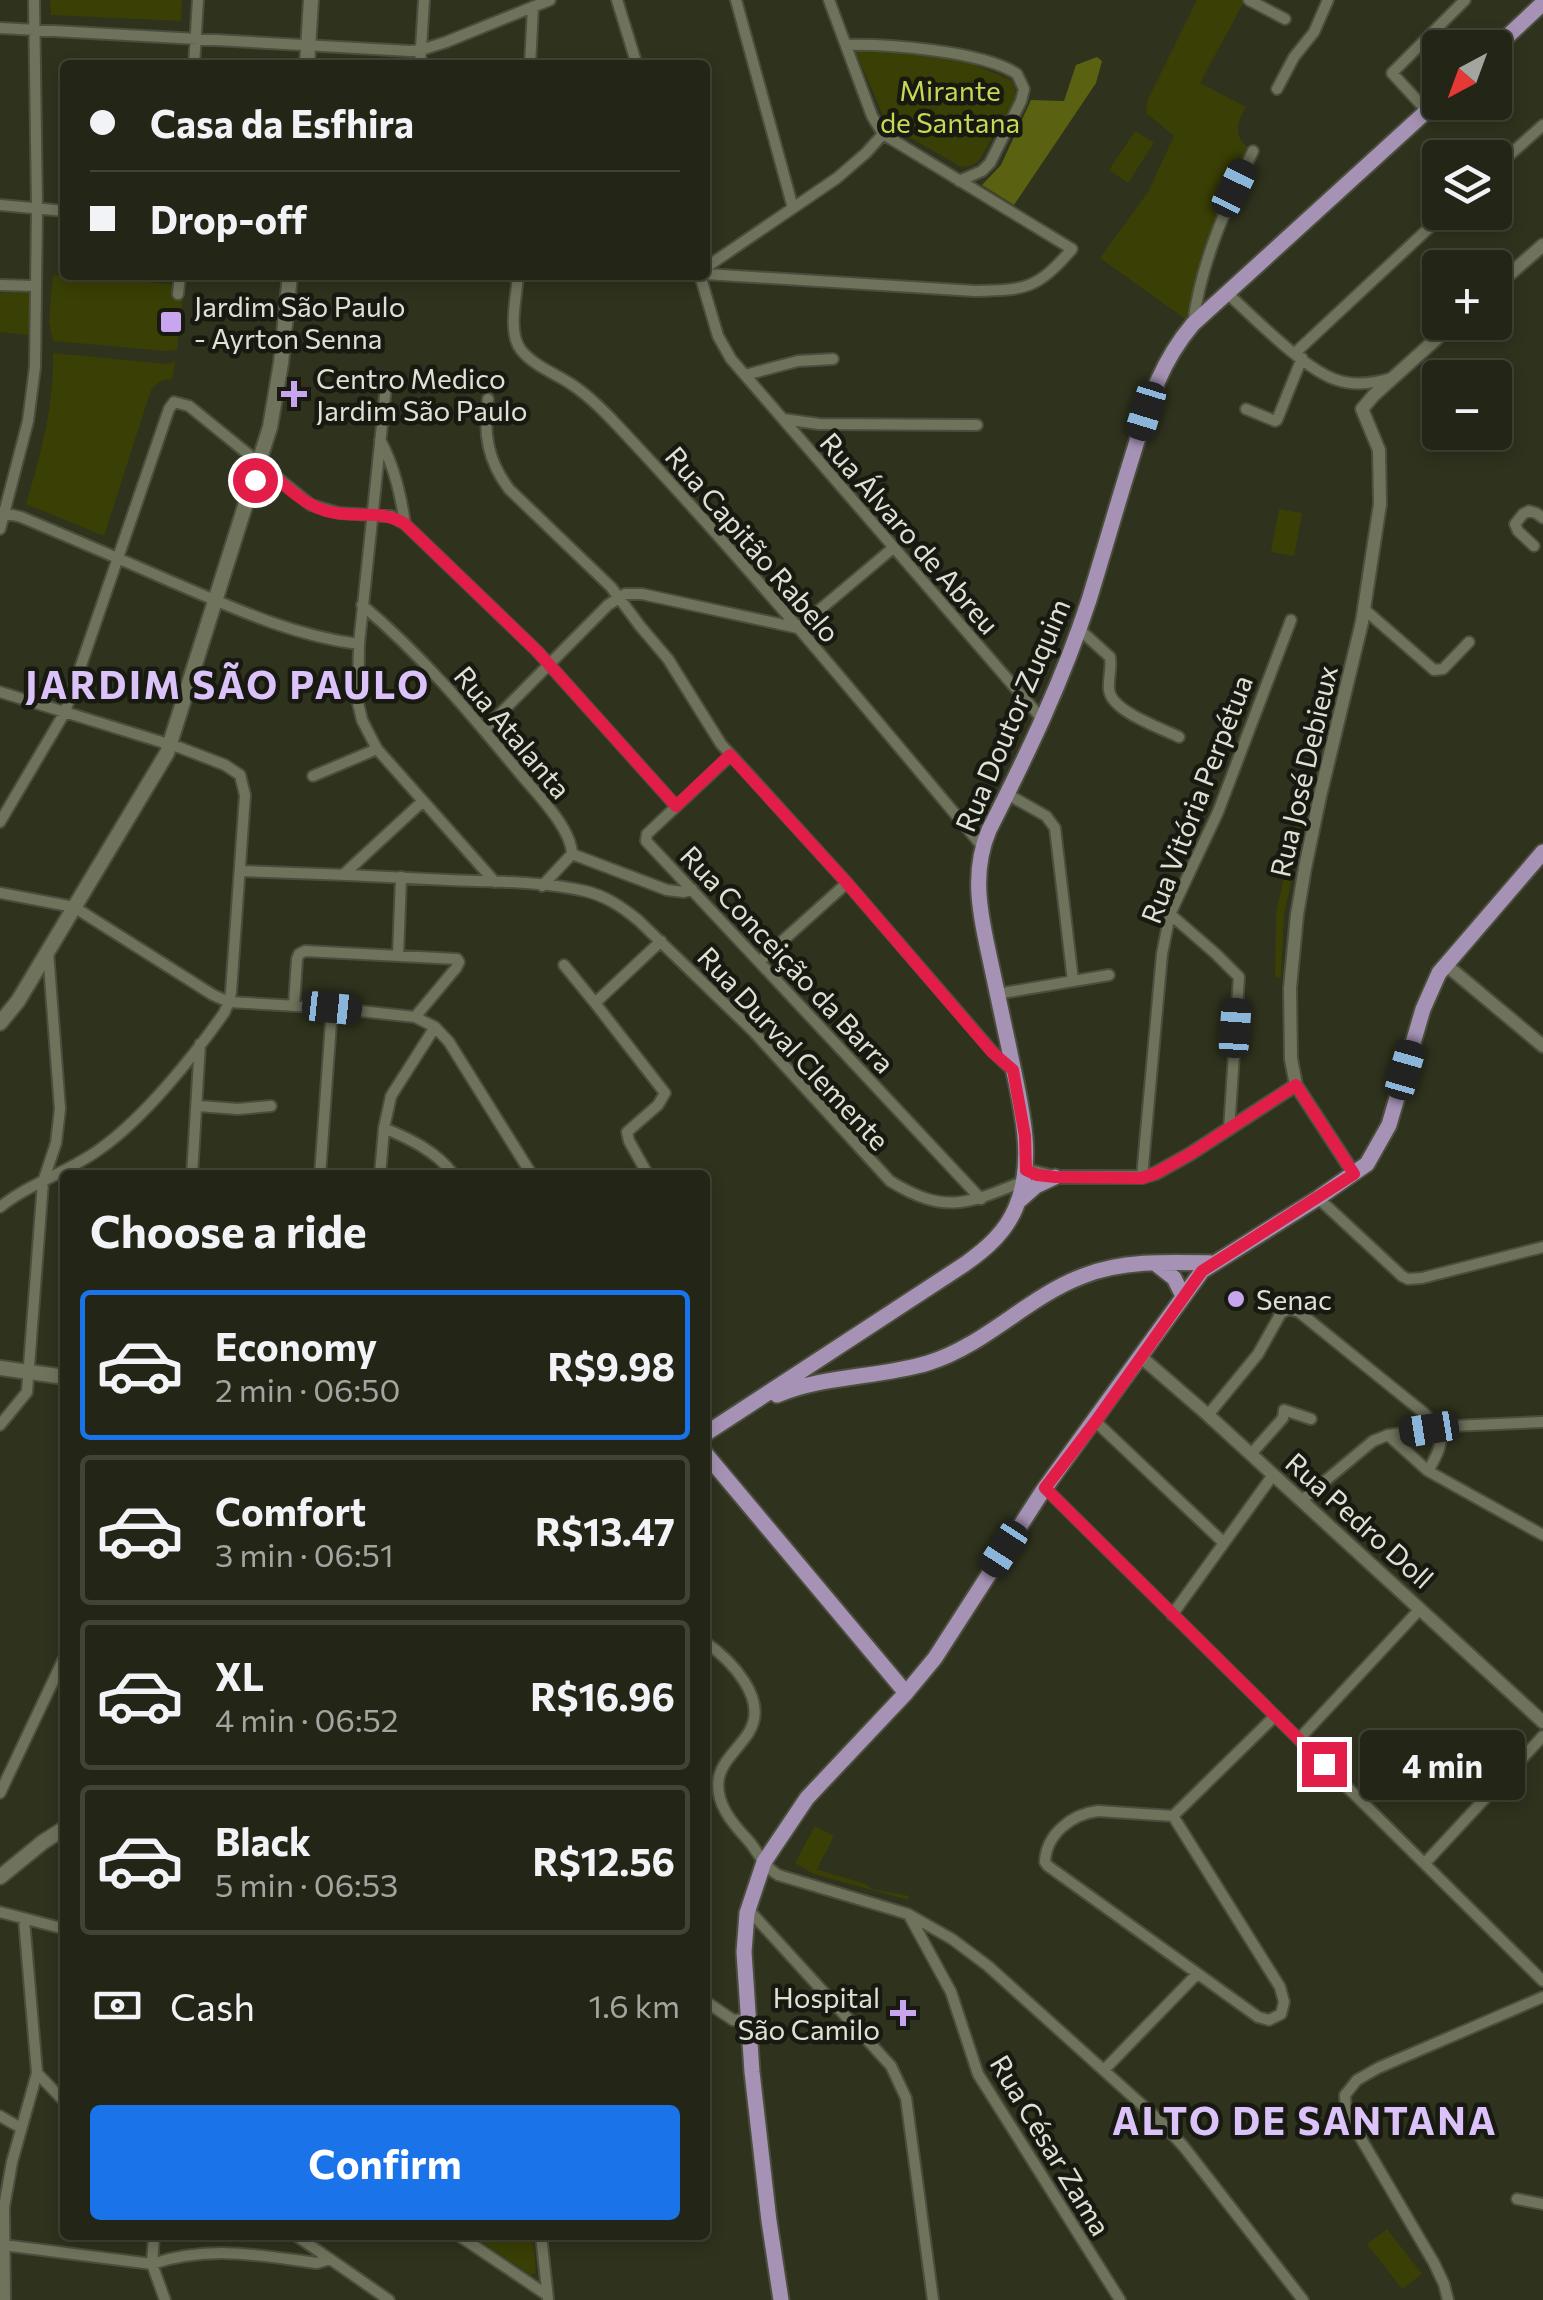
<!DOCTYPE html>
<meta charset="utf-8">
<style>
body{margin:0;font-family:Commissioner,sans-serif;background:#2f3223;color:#f1f3f6;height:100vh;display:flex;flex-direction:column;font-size:38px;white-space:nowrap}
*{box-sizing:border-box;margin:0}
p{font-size:32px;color:#a3a5a1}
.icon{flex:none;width:55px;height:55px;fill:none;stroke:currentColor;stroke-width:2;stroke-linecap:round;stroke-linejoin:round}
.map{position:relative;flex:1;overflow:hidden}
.panel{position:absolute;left:60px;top:1170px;width:650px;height:1070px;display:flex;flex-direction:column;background:#232616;border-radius:10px;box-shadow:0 5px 15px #0003,0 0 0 2px #404335}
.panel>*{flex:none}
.guide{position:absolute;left:60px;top:60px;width:650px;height:220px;border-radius:10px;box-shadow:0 5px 15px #0003,0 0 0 2px #404335;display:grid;align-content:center;height:220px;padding:0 30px;background:#232616}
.needle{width:65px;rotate:221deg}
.controls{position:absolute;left:1422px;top:30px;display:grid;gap:20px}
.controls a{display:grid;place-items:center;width:90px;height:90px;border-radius:10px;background:#232616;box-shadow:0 5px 15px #0003,0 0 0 2px #404335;font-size:50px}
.end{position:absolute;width:45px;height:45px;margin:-22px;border:12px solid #e11d48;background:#fff;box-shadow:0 0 0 5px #fff}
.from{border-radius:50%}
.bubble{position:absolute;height:70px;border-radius:10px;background:#232616;box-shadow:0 5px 15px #0003,0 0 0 2px #404335;font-size:32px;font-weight:700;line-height:70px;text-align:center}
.car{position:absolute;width:30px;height:60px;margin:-30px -15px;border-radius:12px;box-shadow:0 0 8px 2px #0007;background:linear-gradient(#222 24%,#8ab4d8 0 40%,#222 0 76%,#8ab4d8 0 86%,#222 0)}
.guide b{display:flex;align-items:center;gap:35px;height:95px;font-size:38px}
.guide b+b{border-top:2px solid #404335}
.guide i{width:25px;height:25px;background:#f1f3f6}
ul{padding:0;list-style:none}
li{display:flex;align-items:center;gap:30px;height:150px;margin:0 20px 15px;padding:0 10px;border:5px solid #404335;border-radius:10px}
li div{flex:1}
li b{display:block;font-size:38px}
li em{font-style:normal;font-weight:700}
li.on{border-color:#1a73e8}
li>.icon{width:90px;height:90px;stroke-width:1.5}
h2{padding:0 30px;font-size:45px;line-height:120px}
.pay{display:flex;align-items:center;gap:25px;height:110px;padding:0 30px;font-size:38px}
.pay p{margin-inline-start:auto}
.cta{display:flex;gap:20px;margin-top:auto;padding:20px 30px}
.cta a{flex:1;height:115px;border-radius:10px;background:#1a73e8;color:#fff;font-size:40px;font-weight:700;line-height:115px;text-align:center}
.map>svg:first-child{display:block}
.green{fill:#3a3f05}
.forest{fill:#5a6212}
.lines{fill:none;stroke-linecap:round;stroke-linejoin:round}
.minor-casing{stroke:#4b4e3c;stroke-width:14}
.tertiary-casing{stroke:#4b4e3c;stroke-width:16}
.secondary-casing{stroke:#4b4e3c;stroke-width:18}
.primary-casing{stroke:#4b4e3c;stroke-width:19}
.minor{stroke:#6f735c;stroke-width:10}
.tertiary{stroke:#6f735c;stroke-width:12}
.secondary{stroke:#6f735c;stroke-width:14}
.primary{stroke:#a592b4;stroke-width:15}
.route{stroke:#e11d48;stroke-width:12}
.poi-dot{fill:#c8a6ef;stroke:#181910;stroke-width:4}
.labels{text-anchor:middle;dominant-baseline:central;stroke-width:9;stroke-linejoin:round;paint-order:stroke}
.park-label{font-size:28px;fill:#c8d755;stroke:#181910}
.poi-label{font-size:28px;fill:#dfe1d5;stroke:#181910;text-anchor:start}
.street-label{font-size:28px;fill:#dfe1d5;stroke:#181910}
.district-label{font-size:38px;font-weight:bold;letter-spacing:2.5px;fill:#dbc2f9;stroke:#181910}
</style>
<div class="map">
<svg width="1543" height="2300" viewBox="0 0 1543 2300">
<rect width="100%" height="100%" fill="#2f321d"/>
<path class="green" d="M50,0H182L181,21L51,15Z
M1197,0H1245L1200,83L1246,107C1237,125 1232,134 1249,149L1216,219L1189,316L1185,319L1100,258L1148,192L1174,136L1146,113L1148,99Z
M871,48L958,58L1011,80L1016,89L1015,99L978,162L971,166L961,167L887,124L856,53L857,49Z
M1135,131L1154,143L1128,183L1109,170Z
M53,275L184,285L177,350L166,351L53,341L49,322Z
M0,293H32L28,335L0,332Z
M53,353L167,364L175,362L172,379L160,381L151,390L104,536L26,504C41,454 54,406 53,353Z
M1279,509L1302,513L1294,556L1271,552Z
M1301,798L1309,800L1284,915L1281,978L1275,977L1276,914Z
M815,1826L834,1836L816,1871L818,1870L863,1883L873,1889L909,1896L908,1900L814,1874L795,1863Z
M1387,2229L1422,2274L1402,2289L1367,2244Z
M484,2235H533L536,2273L531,2275L482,2242L481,2238Z"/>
<path class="forest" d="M1097,57L1102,61L1096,83L1014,205L982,185L1001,165L1031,100L1064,101L1076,65Z"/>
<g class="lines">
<g class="minor-casing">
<path id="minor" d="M617,0L637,65
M736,0L793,208
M1249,0L1285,19
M0,28L410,51L421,50L446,42L550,0
M846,45C888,44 983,51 1017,74L1024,89L1021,101L990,163L982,171L959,181
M194,65L198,0
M420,65L424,0
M530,65L533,7
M1277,89L1294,57L1314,32L1328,0
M1427,111L1392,73L1465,0
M1495,168L1543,125
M0,205L65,211
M705,268L837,178L866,153L883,134
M705,274L975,291C1027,290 1037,289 1072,249L883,134L872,116L829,0
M518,275C517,296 507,332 521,350C534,366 554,373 571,384C588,395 603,410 617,425C744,560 863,704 982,846
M700,275L718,336L731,359L1043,720
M0,285L35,286
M1226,292C1252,316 1305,370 1337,380C1354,386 1375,383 1392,378
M178,294L180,275
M1193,324C1201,262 1226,207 1253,151
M1295,353L1446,212
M745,375L798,361L833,359
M387,377L359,644L358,703L362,720L377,749L495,882
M488,399C483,434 488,461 509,489L611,587L640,626L668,659L721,744L847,883L993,1052L1013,1071
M1246,409L1275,421L1277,420L1302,358
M783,419L819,424L977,425
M380,440C394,465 401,496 405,524
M0,512L21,517C71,538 120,559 170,581C231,607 293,636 359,644
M0,529L28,421L35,367L37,208L34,0
M1534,546L1518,531L1515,524L1523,514L1529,511L1536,513L1543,518
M362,605C421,654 469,712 518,771C535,792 571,827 572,854
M1364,609L1434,670L1443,669L1469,642
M798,628L893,548
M1079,629L1110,657C1112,668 1108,678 1109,689C1110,711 1161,728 1179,737
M0,692L181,748L225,765L240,775L245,795L231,992L229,1002L224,1013C193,1057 144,1118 100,1149C69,1172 30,1183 0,1207
M484,730L608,605L625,594H642L798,628
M731,755L647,834L646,841L981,1199
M313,776L377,749
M1007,794L1046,816L1055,828L1073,981
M0,822L65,712L169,409L174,402L189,406L311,505L339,513L391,516L405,524L537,651L676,806
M241,871C310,873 379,876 448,880C493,882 541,881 585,891C606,896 622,907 638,920L753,1031L890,1181C945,1215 968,1204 1024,1181
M344,874L423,801
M542,886L572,854L667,890L684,892L692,889
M0,893L74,907L213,995L229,1002L332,1008L415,1017L435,1027L449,1042L532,1175
M1170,914L1216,954L1239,977L1229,1130
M398,956L401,877
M760,961L847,883
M564,965L595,1003
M997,994L1109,975
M294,1006L297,959L299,954L305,951L457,959L459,962L456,968L415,1017
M198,1106L238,1109L271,1106
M384,1128C410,1139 436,1151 453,1174
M192,1175L200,1044
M320,1175L332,1008
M380,1175L384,1128L391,1096L435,1027
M648,1175L629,1141L627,1132L658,1105L665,1093L595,1003L661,941
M1142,1177L1162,954L1170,914L1218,812L1291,620
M1318,1198L1402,1276L1408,1279L1422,1278L1543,1247
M1208,1415L1258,1354L1281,1313L1289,1309L1299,1312L1424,1413C1446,1436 1444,1443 1428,1471
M1095,1421L1224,1543
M0,1425L27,1392L43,1182L56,1143L60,1109L48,951
M1388,1435L1428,1471L1543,1535
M1251,1454L1283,1418L1284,1410L1311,1419
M1045,1488L1543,1981
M1301,1501L1373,1441L1388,1435L1452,1426L1543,1422
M1172,1615L1273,1475
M705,1642C731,1660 769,1699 749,1732C740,1747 723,1760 719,1777C714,1802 732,1823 747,1839C758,1851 763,1866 778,1875L908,1914L952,1939L988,1966L1161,2122L1184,2147L1303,2300
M1299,1739L1420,1609
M0,1793L65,1656
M1098,1811L1173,1816L1280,1987L1284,2002L1281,2014L1269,2020L1258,2017L1048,1866L1045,1862C1046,1834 1072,1814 1098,1811Z
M1173,1816L1275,1716
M1425,1863L1543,1736
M748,1909L891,2066L906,2098L933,2300
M0,1912L65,1929
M910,1917L951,1992L978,2074L1120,2300
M705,2001L733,2020L748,2019
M1104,2070L1197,1974
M37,2073L65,2102
M0,2116L21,2128
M1517,2199L1543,2204
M154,2235L152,2264L165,2300
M295,2235L330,2259
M458,2235L547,2295
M541,2235L548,2299
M0,2239L3,2245L152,2264C209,2245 259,2255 317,2263L330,2259L389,2300
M5,2300L4,2207L12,2162L37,2073L24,1919
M1448,2300L1444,2284L1434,2263L1346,2113L1345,2095L1357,2080L1378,2068L1543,1997"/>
</g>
<g class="tertiary-casing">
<path id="tertiary" d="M1495,287L1543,245
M1445,964L1543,1046
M1026,1170L1055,1177H1142L1156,1173L1190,1154L1296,1085
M1354,1174L1296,1085L1291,1059L1290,988L1297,915L1305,868L1320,796L1362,622L1380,504L1379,450L1362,409L1374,395L1455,322
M1141,1357L1208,1415L1543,1722"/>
</g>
<g class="secondary-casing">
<path id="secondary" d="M307,65L311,0
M0,1023L18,1001L167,753L270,427L281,363L290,275
M0,1368L65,1377
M0,1877L43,1842L65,1828"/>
</g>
<g class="primary-casing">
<path id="primary" d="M1495,48L1543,3
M1019,1201L1036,1186L1055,1177
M1156,1264L1174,1278L1183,1296
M777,1395C825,1375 878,1378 928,1363C986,1345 1027,1297 1083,1276C1123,1260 1170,1262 1213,1263
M705,1434L965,1264C986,1249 1006,1232 1016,1207C1037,1157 1019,1099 1009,1048C1002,1016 995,983 988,950C979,909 972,870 989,830C1027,755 1063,680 1089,600C1104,551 1118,502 1133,454C1148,405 1159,364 1193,324L1440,99
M705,1453L906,1693
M781,2300L769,2221L752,2072L744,1952L747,1913L764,1862L807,1798L906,1693L935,1658L1042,1492L1202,1271L1318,1198L1367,1164L1389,1125L1423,1009L1439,973L1543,852"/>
</g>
<use href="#minor" class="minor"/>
<use href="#tertiary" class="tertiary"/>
<use href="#secondary" class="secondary"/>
<use href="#primary" class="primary"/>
</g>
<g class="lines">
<path class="route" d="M255,480L260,464C281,481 300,503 326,511C353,519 380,508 405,524L537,651L676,806L730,755L847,883L992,1052L1013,1070L1025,1136L1026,1170L1037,1175L1055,1177L1142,1178L1156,1173L1190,1154L1296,1085L1354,1174L1202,1271L1096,1421L1045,1488L1324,1764"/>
</g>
<g class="poi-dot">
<rect x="159" y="310" width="24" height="24" rx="5"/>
<path d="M289 379h10v10h10v10h-10v10h-10v-10h-10v-10h10z"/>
<circle cx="1236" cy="1299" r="10"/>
<path d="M898 1998h10v10h10v10h-10v10h-10v-10h-10v-10h10z"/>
</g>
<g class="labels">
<g class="park-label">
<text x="950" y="90">Mirante<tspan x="950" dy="32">de Santana</tspan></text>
</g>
<g class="poi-label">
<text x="194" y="306">Jardim São Paulo<tspan x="194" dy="32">- Ayrton Senna</tspan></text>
<text x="316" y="378">Centro Medico<tspan x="316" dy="32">Jardim São Paulo</tspan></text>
<text x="1256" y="1299">Senac</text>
<text x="880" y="1997" text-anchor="end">Hospital<tspan x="880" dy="32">São Camilo</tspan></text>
</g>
<g class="street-label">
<text transform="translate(910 533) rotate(49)">Rua Álvaro de Abreu</text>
<text transform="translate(753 544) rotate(49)">Rua Capitão Rabelo</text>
<text transform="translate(1012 715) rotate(-67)">Rua Doutor Zuquim</text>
<text transform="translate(513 732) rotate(50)">Rua Atalanta</text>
<text transform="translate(1303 771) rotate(-77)">Rua José Debieux</text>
<text transform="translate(1196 799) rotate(-69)">Rua Vitória Perpétua</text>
<text transform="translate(788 959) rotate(47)">Rua Conceição da Barra</text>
<text transform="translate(794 1048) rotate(47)">Rua Durval Clemente</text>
<text transform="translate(1360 1520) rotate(42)">Rua Pedro Doll</text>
<text transform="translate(1051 2145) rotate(59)">Rua César Zama</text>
</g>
<g class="district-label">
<text x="228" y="683">JARDIM SÃO PAULO</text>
<text x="1305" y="2119">ALTO DE SANTANA</text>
</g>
</g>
</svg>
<div class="controls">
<a><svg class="needle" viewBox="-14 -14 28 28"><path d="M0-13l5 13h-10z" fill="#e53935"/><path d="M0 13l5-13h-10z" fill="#a3a5a1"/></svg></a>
<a><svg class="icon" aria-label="layers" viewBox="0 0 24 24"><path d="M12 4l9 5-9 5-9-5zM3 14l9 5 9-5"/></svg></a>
<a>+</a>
<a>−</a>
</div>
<i class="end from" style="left:255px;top:480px"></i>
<i class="end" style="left:1324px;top:1764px"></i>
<div class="bubble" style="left:1360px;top:1730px;width:165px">4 min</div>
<i class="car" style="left:1234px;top:188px;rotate:26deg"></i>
<i class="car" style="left:1146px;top:411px;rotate:197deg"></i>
<i class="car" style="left:332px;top:1008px;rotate:96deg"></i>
<i class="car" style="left:1235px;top:1028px;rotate:4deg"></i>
<i class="car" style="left:1405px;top:1070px;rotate:16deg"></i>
<i class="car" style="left:1429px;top:1429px;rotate:261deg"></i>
<i class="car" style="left:1004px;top:1549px;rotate:213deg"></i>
<div class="guide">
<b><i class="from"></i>Casa da Esfhira</b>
<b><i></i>Drop-off</b>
</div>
<section class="panel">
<h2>Choose a ride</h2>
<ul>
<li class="on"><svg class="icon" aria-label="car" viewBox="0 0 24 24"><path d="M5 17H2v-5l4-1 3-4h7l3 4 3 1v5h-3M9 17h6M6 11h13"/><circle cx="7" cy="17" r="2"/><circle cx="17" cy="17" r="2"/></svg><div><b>Economy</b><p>2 min · 06:50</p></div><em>R$9.98</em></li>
<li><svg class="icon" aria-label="car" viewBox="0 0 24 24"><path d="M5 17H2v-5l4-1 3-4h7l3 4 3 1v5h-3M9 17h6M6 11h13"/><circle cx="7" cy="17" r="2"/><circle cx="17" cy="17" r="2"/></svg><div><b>Comfort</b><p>3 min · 06:51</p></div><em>R$13.47</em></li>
<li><svg class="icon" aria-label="car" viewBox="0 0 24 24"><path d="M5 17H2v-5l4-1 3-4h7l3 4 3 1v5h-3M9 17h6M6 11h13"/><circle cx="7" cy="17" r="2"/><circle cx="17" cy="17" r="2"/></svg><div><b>XL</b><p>4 min · 06:52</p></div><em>R$16.96</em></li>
<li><svg class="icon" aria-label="car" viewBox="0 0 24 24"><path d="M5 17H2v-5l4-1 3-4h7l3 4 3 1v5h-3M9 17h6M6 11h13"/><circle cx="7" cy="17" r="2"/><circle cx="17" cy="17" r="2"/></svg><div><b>Black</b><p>5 min · 06:53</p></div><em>R$12.56</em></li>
</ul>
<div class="pay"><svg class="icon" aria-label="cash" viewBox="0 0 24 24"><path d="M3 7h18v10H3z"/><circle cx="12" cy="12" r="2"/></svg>Cash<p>1.6 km</p></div>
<div class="cta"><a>Confirm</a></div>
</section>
</div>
